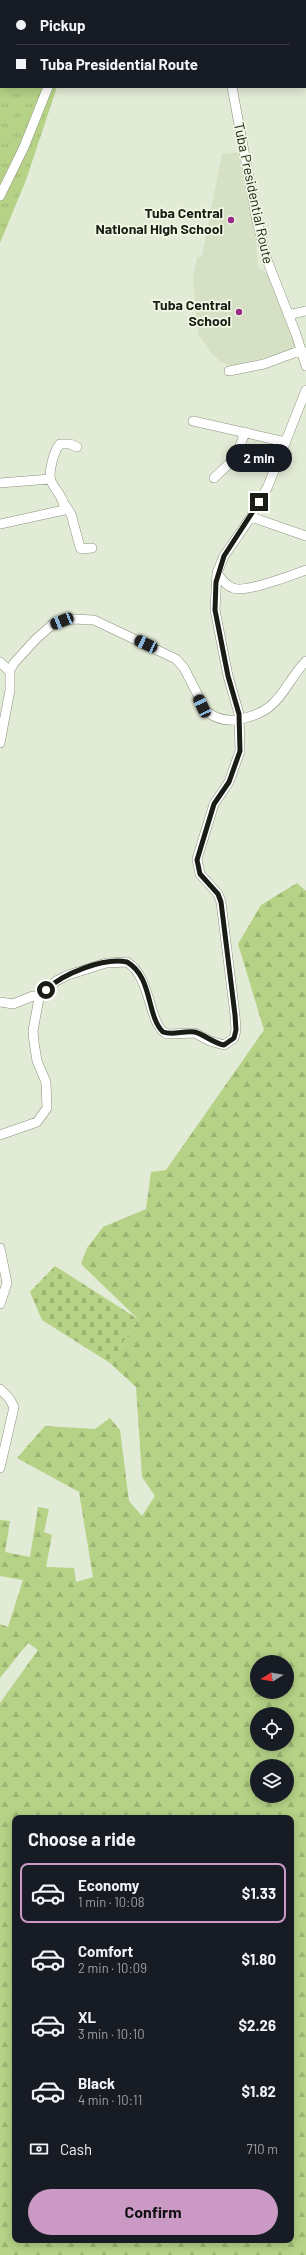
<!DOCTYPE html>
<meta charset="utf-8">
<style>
body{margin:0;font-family:Barlow,sans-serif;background:#20242c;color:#f1f3f6;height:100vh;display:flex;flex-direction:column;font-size:15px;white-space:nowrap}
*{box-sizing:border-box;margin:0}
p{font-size:13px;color:#9ea1a6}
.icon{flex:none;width:22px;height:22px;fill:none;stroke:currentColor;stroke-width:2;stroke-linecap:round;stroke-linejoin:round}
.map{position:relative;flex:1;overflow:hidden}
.sheet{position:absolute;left:12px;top:1815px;width:282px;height:428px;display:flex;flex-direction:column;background:#171b24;border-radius:8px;box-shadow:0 2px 10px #0003}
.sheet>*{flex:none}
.guide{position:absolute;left:0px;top:0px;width:306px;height:88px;box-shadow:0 2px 10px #0003;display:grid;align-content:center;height:88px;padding:0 16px;background:#171b24}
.needle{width:26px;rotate:259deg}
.controls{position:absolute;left:250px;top:1655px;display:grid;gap:8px}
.controls a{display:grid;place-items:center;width:44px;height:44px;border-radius:50%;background:#171b24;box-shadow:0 2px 10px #0003;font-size:20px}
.end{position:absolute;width:18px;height:18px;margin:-9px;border:5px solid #1a1d15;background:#fff;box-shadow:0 0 0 2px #fff}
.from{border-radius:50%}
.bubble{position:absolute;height:28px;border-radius:14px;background:#171b24;box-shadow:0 2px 10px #0003;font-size:13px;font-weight:700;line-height:28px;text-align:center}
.car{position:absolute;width:12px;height:24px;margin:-12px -6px;border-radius:5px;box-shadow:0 0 3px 1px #0007;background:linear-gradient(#222 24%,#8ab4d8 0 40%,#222 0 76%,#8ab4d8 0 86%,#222 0)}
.guide b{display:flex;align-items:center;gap:14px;height:38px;font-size:15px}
.guide b+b{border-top:1px solid #363941}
.guide i{width:10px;height:10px;background:#f1f3f6}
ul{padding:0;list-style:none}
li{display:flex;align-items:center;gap:12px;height:60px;margin:0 8px 6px;padding:0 8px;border:2px solid transparent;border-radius:8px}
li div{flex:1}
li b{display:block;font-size:15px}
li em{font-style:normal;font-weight:700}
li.on{border-color:#ca99c4}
li>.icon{width:36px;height:36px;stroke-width:1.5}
h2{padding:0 16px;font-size:18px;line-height:48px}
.pay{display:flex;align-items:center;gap:10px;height:44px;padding:0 16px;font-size:15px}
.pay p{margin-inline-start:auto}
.primary-button{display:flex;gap:8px;margin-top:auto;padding:8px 16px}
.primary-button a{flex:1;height:46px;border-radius:24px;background:#ca99c4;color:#111;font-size:16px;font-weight:700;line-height:46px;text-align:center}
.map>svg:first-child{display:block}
.built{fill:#d5e0c4}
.grass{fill:url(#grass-tufts)}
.forest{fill:url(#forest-firs);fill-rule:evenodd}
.cemetery{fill:url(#cemetery-stones)}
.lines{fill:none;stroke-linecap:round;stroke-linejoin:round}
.minor-casing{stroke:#8a927f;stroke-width:10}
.minor{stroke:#fff;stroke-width:9}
.route{stroke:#1a1d15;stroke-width:5}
.poi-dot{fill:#9b2b88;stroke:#eff8e3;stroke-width:1.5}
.labels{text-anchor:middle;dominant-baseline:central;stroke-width:3.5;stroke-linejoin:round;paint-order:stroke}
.street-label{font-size:14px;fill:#1a1d15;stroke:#eff8e3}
.poi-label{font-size:14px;font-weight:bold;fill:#1a1d15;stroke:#eff8e3;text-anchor:end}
</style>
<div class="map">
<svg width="306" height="2255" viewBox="0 0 306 2255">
<defs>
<pattern id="grass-tufts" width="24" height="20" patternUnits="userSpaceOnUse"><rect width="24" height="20" fill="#b5d286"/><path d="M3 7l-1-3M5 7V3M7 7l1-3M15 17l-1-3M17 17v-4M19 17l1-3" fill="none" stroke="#9bb473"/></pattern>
<pattern id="forest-firs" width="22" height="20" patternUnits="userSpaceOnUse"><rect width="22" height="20" fill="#b5d286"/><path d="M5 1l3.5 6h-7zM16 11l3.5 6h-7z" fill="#9bb473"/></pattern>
<pattern id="cemetery-stones" width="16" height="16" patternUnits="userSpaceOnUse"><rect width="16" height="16" fill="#b5d286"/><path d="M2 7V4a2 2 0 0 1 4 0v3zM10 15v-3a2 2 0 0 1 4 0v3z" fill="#9bb473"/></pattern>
</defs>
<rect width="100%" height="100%" fill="#e2ebd5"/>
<path class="built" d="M238,152L256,240L258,267L268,274L273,285L296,350L233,366L221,362L211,353L198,334L193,278L197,258L202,256L222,154Z"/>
<path class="grass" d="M0,0H88L1,1V87H57L26,180L0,243Z"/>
<path class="forest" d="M297,883L306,891V2255H0V1703L38,1650L28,1643L0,1678V1624L8,1627L23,1580L0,1576V1520L10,1521L5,1552L30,1557L38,1507L49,1509L44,1532L52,1535L46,1567L74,1568L76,1582L93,1577L79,1492L17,1458L45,1426L95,1429L110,1418L120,1430L129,1501L142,1516L155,1496L142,1477L136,1387L110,1363L138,1319L81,1264L87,1248L103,1227L146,1209L151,1172L166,1170L264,1030L238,944L261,905ZM257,1662H287V1692H257ZM257,1714H287V1744H257ZM257,1766H287V1796H257ZM15,1818H291V2240H15Z"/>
<path class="cemetery" d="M55,1266L138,1319L110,1363L42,1320L30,1292Z"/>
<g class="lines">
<g class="minor-casing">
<path id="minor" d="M76,1V0
M122,1V0
M165,1V0
M228,1V0
M0,28H1
M232,87L257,221L267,260L296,334L306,366
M0,196L24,147L48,87
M288,315L306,311
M229,371L264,364L302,350
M193,421L286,442
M214,478L236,457L245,432
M0,483L50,479
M65,505L71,514L80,547L81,549L92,548
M251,517L306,536
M0,524L64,510C66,500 55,490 51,481C48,473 54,450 60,444H70L77,447
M217,573C221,579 226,586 233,588C245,593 293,575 306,570
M0,662L10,672
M0,743L10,690V670L14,663L36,639L53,624L73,619L94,620L176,659L184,668L206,711C216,719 228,722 241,719C282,710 281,688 306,661
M0,1002L13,1004L33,996L39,998
M0,1135L37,1122L47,1108L46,1082L37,1061L34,1042L33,1031L39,998L56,981L68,975L106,963L127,962C152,977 148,1026 167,1034L195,1033L210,1041L224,1045L234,1038L236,1030L235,1015L221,902L218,894L200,874L197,859L214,804L229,782L240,751L239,714L228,676L215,610L217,573L224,556L251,517L268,486L306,390
M0,1248L7,1283L0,1304
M0,1389L9,1398L14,1407L0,1468"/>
</g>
<use href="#minor" class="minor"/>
</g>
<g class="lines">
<path class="route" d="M46,990C62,974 104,957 127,962C153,977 146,1015 163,1032C173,1036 184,1030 195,1032C205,1035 213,1043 224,1045L234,1038L236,1030L235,1015L221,902L218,894L200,874L197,860L214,804L229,782L240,751L239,714L228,676L215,610L216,582L224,556L259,502"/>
</g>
<g class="poi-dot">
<circle cx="231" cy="220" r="4"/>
<circle cx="239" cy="312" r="4"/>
</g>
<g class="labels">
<g class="street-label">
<text transform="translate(254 193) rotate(78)">Tuba Presidential Route</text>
</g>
<g class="poi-label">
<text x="223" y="212">Tuba Central<tspan x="223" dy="16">National High School</tspan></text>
<text x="231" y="304">Tuba Central<tspan x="231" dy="16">School</tspan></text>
</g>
</g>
</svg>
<div class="controls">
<a><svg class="needle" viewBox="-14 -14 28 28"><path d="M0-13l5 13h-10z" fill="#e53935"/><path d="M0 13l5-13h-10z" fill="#9ea1a6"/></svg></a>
<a><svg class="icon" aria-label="locate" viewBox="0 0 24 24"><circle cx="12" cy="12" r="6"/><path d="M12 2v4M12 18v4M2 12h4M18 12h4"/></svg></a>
<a><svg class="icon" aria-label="layers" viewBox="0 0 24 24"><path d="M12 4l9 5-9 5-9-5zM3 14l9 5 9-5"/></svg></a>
</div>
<i class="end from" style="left:46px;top:990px"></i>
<i class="end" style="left:259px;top:502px"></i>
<div class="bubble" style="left:226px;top:444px;width:66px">2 min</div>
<i class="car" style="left:62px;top:621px;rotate:248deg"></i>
<i class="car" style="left:146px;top:644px;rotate:295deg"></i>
<i class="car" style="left:202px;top:706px;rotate:335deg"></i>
<div class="guide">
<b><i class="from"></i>Pickup</b>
<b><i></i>Tuba Presidential Route</b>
</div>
<section class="sheet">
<h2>Choose a ride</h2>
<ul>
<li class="on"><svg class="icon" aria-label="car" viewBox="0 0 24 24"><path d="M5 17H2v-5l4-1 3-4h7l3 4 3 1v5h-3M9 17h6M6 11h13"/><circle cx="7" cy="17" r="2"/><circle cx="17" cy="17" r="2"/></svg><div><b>Economy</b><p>1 min · 10:08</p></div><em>$1.33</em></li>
<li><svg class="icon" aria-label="car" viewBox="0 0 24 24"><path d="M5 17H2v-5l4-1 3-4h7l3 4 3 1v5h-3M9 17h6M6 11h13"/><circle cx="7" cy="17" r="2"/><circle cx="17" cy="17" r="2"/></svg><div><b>Comfort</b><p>2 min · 10:09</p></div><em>$1.80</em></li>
<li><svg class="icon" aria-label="car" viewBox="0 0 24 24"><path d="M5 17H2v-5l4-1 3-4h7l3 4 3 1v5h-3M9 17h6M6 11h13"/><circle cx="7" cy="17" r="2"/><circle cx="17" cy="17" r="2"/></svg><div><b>XL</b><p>3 min · 10:10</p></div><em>$2.26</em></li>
<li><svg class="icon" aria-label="car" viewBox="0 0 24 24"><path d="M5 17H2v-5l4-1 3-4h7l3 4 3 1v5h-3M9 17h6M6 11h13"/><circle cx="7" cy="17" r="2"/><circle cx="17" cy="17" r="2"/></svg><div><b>Black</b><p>4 min · 10:11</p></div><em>$1.82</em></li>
</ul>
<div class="pay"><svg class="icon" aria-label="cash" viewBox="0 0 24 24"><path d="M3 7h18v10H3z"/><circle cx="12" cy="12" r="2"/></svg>Cash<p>710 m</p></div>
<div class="primary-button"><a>Confirm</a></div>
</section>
</div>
